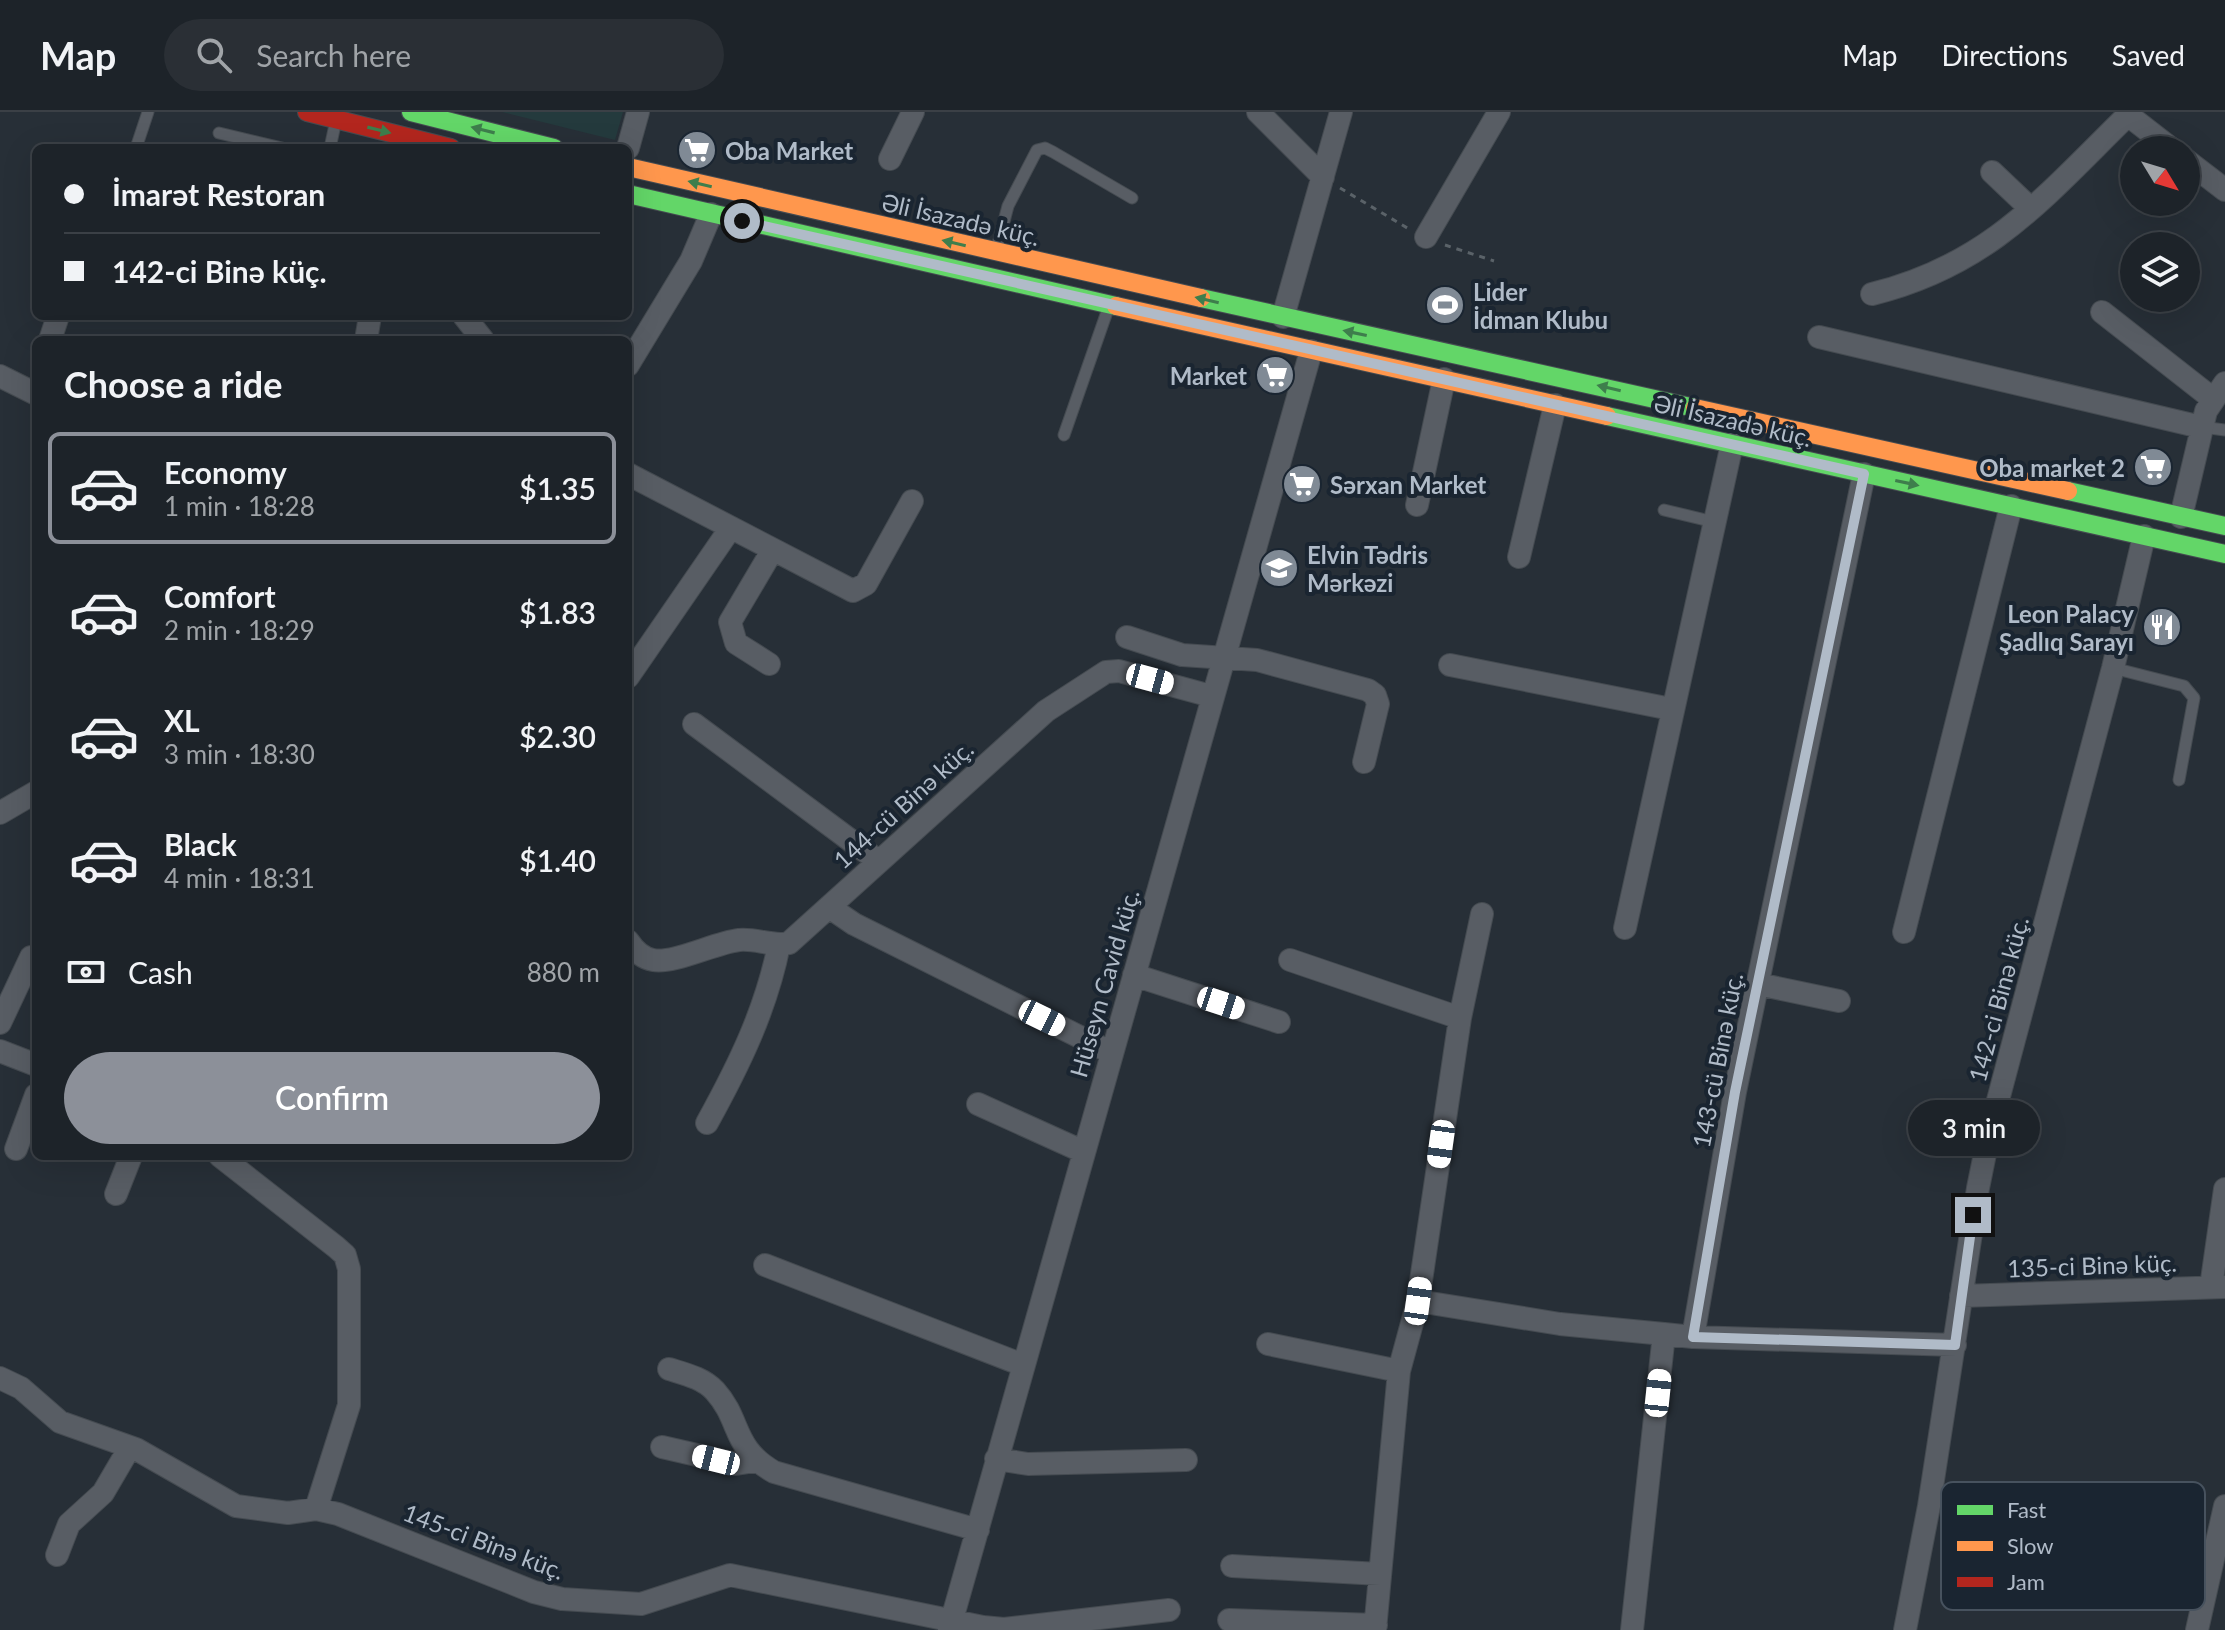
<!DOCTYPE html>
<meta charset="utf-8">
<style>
body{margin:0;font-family:Lato,sans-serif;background:#2a2f35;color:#f1f3f6;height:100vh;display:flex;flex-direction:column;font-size:30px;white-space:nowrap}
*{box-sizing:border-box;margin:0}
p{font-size:26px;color:#a0a4a8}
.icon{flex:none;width:44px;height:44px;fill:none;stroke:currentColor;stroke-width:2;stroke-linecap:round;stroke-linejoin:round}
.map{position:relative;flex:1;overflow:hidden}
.panel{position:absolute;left:32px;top:224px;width:600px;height:824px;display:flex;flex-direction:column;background:#1d2329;border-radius:12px;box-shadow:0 8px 32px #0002,0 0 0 2px #3b4046}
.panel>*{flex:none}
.banner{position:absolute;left:32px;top:32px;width:600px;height:176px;border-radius:12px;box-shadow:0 8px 32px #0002,0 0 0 2px #3b4046;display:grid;align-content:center;height:176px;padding:0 32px;background:#1d2329}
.needle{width:52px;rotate:128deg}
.controls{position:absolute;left:2120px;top:24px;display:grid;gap:16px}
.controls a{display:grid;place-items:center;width:80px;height:80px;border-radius:50%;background:#1d2329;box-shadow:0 8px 32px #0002,0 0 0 2px #3b4046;font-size:40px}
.end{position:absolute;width:36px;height:36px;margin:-18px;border:10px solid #b0bbc8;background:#111;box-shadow:0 0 0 4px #111}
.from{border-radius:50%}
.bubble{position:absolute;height:56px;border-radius:28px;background:#1d2329;box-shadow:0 8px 32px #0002,0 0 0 2px #3b4046;font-size:26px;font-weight:600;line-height:56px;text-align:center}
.car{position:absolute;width:24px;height:48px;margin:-24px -12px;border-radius:10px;box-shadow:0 0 6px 2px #0007;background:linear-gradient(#fff 24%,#345 0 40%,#fff 0 76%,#345 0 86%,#fff 0)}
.banner b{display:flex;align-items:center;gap:28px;height:76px;font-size:30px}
.banner b+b{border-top:2px solid #3b4046}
.banner i{width:20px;height:20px;background:#f1f3f6}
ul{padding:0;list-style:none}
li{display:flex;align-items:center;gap:24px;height:112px;margin:0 16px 12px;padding:0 16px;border:4px solid transparent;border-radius:12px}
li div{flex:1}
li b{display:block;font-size:30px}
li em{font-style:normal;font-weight:600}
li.active{border-color:#8c9099}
li>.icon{width:72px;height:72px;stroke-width:1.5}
h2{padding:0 32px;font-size:36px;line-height:96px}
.pay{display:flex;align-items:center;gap:20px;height:88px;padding:0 32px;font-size:30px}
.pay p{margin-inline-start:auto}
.button{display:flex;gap:16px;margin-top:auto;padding:16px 32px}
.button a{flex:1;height:92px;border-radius:48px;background:#8c9099;color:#fff;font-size:32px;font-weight:600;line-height:92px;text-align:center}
header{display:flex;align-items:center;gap:48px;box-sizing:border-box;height:112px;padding:0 40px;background:#1d2329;border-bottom:2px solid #3b4046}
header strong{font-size:38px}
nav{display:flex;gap:44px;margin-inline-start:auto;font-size:28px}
.search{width:560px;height:72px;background:#2a2f35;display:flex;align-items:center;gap:20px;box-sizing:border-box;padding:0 28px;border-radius:44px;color:#a0a4a8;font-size:30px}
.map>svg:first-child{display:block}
.green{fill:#243a3d}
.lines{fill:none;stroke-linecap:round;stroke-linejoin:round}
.lane-casing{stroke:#454b51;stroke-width:13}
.street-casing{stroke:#454b51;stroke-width:24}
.fast-casing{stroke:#454b51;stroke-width:20}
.slow-casing{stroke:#454b51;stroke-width:20}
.jam-casing{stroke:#454b51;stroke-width:20}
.path{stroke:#5a6268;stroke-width:3;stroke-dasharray:6 6;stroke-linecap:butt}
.lane{stroke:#585d64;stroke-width:11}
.street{stroke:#585d64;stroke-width:22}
.fast{stroke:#63d668;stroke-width:18}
.slow{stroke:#ff974d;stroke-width:18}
.jam{stroke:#b3261e;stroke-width:18}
.oneway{fill:#3e7e4c}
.route{stroke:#b0bbc8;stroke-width:10}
.labels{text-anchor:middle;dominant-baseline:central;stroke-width:8;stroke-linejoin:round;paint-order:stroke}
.poi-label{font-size:24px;font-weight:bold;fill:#b0bbc8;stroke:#1a2531;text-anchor:start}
.street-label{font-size:24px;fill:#b0bbc8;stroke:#1a2531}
.key{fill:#1a2531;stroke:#47525e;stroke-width:2}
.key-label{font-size:22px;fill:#b0bbc8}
</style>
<header>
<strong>Map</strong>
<div class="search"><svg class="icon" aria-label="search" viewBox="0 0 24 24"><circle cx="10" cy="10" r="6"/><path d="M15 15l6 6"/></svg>Search here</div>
<nav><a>Map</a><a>Directions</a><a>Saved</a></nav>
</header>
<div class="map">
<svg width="2225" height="1518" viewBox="0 0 2225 1518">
<rect width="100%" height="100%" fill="#272f37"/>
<path class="green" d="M502,0H623L615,28Z"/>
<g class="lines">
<g class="lane-casing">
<path id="lane" d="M219,21L282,36
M136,36L148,0
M330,36L336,8
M997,136L1008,94L1037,38L1045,36L1053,40L1132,86
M2202,315L2225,318
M1064,323L1109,194
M1664,398L1714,410
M2113,556L2184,574L2194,586L2179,668"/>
</g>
<g class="street-casing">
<path id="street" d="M1258,0L1323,65
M2131,0L2128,3L2173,38
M628,36L638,0
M890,47L913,0
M2186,48L2225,78
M1992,60L2031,97
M1426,125L1499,0
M1872,182C1990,153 2045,84 2128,3
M2102,200L2213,287
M464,204L483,228
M1283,205L1341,0
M1819,225L2201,315
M50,228L58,204
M366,228L370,204
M628,253L691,149L711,102
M0,264L36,282
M628,362L853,479L866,472L912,389
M1417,393L1444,267
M2181,405L2206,299L2225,271
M1519,445L1555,293
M1127,525L1182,543L1257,548L1368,578L1375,583L1378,592L1364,650
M769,552L736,531L730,510L772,439
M1450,553L1671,597
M628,565L730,417
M694,612L877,748
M0,701L36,680
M829,795L854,812L1112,941
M1625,816L1732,332
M1904,820L2011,394
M628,829C634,838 642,846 653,848C674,852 714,831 739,828C756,826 773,835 789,831L1046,599L1106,560L1119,559L1211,584
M1290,848L1460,906
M1134,863L1279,910
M1758,872L1839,889
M0,911L31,845
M0,939L36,953
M978,992L1084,1040
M707,1011C739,953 766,898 779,833
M16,1037L36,983
M220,1044L336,1135L345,1143L349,1157V1293L316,1397
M116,1082L131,1044
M765,1153L1023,1253
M2211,1175L2225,1077
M1961,1184L2225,1175
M1418,1189L1560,1212L1664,1222
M1693,1225L1955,1233
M1268,1232L1399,1259
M669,1257C685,1262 703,1266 715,1279C742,1309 731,1335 774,1360L978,1418
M0,1266L21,1276L60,1310L136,1337L236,1394L288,1401L316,1397L338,1402L534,1480L562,1487L641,1492L730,1463L983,1515L1004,1517L1169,1498
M662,1335L736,1352L755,1349
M996,1347L1028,1352L1186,1348
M57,1443L69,1412L103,1381L130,1335
M1232,1454L1380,1462
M1229,1508L1376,1513
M949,1518L1311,239
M1375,1518L1399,1259L1418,1189L1460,906L1482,802
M1632,1518L1664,1222L1693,1225L1735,980L1864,362
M1905,1518L1929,1394L1978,1076L1989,1022L2113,556L2144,424
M2197,1518L2225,1394"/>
</g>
<g class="fast-casing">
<path id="fast" d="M411,0L554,36
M628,82L1116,194
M1201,186L1695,296
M1607,304L2225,442
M2068,379L2225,414"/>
</g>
<g class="slow-casing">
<path id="slow" d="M628,55L1201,186
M1116,194L1607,304
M1695,296L2068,379"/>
</g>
<g class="jam-casing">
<path id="jam" d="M307,0L451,36"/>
</g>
<path class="path" d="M1340,76L1409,117
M1445,133L1494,149"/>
<use href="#lane" class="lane"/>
<use href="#street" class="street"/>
<use href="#fast" class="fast"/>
<use href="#slow" class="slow"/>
<use href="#jam" class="jam"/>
</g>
<defs><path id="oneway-solid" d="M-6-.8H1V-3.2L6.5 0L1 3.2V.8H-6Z" transform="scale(2)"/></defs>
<g class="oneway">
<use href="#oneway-solid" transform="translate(379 18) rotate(14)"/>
<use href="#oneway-solid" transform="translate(483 18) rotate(-166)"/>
<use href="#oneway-solid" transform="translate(700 72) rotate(-167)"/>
<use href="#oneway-solid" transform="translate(954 131) rotate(-167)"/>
<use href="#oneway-solid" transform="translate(1207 188) rotate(-167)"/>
<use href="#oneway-solid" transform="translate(1355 221) rotate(-168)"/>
<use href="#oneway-solid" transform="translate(1609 276) rotate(-167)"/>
<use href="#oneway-solid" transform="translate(1907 371) rotate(12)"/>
</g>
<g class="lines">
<path class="route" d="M742,109L1864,362L1735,980L1693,1225L1955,1233L1973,1103"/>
</g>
<defs>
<g id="supermarket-disc" transform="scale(2)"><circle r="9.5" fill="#808a95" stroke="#1a2531"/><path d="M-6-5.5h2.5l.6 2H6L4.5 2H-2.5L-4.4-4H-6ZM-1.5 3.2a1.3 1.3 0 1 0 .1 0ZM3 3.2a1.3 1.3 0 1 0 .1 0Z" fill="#fff"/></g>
<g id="stadium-disc" transform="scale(2)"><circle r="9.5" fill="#808a95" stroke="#1a2531"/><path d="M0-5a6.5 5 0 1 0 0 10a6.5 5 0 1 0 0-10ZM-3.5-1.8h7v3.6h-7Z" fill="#fff"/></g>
<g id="university-disc" transform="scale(2)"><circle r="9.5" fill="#808a95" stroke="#1a2531"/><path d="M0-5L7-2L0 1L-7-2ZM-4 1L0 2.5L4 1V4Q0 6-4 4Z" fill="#fff"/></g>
<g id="restaurant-disc" transform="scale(2)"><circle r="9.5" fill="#808a95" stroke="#1a2531"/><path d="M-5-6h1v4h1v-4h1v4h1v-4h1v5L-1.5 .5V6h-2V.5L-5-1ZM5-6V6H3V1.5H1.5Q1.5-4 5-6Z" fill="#fff"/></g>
</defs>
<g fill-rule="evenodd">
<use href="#supermarket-disc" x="697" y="38"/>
<use href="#stadium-disc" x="1445" y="193"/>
<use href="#supermarket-disc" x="1275" y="263"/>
<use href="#supermarket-disc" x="2153" y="355"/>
<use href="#supermarket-disc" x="1302" y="372"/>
<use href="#university-disc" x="1279" y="456"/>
<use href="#restaurant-disc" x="2162" y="515"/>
</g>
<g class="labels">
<g class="poi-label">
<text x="725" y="38">Oba Market</text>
<text x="1473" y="179">Lider<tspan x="1473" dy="28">İdman Klubu</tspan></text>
<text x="1247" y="263" text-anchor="end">Market</text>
<text x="2125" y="355" text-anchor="end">Oba market 2</text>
<text x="1330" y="372">Sərxan Market</text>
<text x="1307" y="442">Elvin Tədris<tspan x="1307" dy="28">Mərkəzi</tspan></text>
<text x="2134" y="501" text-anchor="end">Leon Palaсу<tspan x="2134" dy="28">Şadlıq Sarayı</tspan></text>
</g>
<g class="street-label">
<text transform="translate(961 107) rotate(13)">Əli İsazadə küç.</text>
<text transform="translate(1733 308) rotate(13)">Əli İsazadə küç.</text>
<text transform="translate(903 692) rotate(-42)">144-cü Binə küç.</text>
<text transform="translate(1104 871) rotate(-74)">Hüseyn Cavid küç.</text>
<text transform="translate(1998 887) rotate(-75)">142-ci Binə küç.</text>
<text transform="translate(1717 948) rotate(-79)">143-cü Binə küç.</text>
<text transform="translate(2092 1153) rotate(-2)">135-ci Binə küç.</text>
<text transform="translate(484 1429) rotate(21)">145-ci Binə küç.</text>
</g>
</g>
<rect x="1941" y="1370" width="264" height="128" rx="12" class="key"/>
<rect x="1957" y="1393" width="36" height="10" fill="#63d668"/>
<rect x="1957" y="1429" width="36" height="10" fill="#ff974d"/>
<rect x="1957" y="1465" width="36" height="10" fill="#b3261e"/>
<g class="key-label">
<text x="2007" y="1406">Fast</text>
<text x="2007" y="1442">Slow</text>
<text x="2007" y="1478">Jam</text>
</g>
</svg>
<div class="controls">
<a><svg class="needle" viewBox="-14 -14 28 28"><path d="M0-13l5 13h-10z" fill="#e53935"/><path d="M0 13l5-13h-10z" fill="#a0a4a8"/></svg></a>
<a><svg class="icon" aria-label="layers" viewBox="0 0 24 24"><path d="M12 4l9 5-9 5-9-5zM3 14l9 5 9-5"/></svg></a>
</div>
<i class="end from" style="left:742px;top:109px"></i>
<i class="end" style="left:1973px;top:1103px"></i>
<div class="bubble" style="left:1908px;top:988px;width:132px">3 min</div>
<i class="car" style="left:1150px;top:567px;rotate:105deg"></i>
<i class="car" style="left:1221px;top:891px;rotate:108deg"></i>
<i class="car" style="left:1042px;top:906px;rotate:116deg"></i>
<i class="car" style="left:1441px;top:1032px;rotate:188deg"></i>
<i class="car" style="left:1418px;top:1189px;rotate:8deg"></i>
<i class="car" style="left:1658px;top:1281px;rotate:6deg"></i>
<i class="car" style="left:716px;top:1348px;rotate:284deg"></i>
<div class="banner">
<b><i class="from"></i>İmarət Restoran</b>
<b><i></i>142-ci Binə küç.</b>
</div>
<section class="panel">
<h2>Choose a ride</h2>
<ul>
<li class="active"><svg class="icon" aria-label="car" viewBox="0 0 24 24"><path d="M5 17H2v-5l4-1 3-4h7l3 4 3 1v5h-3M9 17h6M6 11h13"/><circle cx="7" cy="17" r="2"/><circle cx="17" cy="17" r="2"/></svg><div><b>Economy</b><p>1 min · 18:28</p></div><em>$1.35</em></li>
<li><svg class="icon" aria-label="car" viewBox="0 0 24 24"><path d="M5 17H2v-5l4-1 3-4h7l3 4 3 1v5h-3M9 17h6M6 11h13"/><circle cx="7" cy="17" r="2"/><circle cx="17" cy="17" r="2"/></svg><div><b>Comfort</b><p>2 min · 18:29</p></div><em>$1.83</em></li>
<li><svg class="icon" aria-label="car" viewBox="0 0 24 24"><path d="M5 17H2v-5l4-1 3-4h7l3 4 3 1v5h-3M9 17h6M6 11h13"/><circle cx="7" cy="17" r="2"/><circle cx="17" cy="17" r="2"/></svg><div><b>XL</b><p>3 min · 18:30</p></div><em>$2.30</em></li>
<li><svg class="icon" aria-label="car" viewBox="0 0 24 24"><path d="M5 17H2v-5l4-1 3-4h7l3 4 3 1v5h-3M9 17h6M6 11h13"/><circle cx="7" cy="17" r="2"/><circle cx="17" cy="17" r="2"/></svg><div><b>Black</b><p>4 min · 18:31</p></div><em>$1.40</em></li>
</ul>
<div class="pay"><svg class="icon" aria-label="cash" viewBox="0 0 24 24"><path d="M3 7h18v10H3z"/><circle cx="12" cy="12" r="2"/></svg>Cash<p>880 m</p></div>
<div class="button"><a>Confirm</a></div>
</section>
</div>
